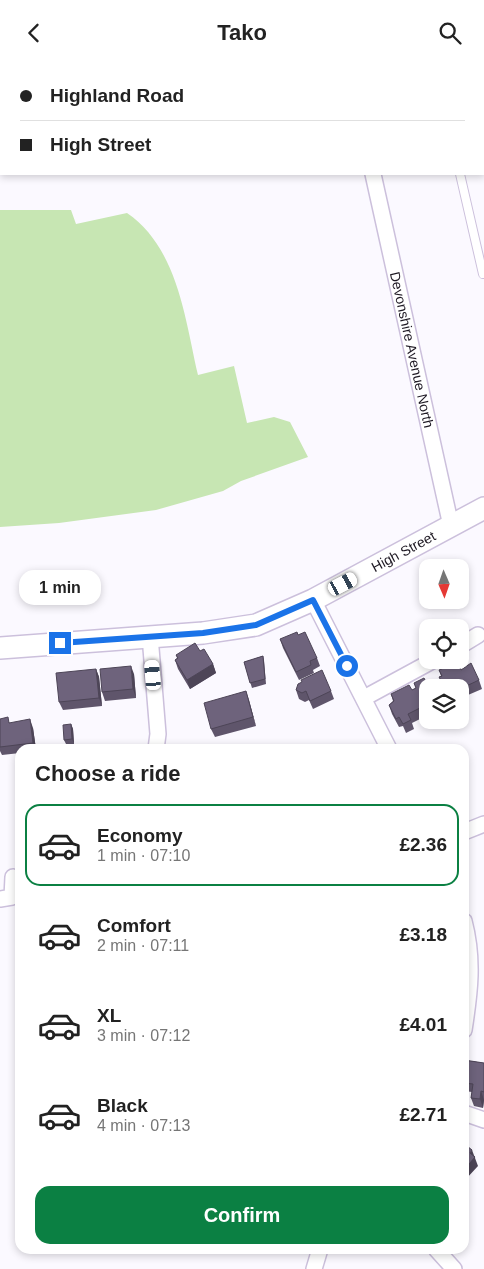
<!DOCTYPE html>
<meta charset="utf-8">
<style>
body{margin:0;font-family:Helvetica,sans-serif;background:#f6f6f6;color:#222;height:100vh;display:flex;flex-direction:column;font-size:19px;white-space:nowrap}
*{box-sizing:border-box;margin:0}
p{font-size:16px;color:#767676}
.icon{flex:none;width:28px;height:28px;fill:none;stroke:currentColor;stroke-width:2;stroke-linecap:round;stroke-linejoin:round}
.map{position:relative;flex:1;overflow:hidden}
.details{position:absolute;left:15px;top:679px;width:454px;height:510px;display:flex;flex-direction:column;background:#fff;border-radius:15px;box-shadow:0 2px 8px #0003}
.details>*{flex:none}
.hud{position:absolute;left:0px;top:0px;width:485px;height:110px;box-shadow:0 2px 8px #0003;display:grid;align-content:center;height:110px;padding:0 20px;background:#fff}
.needle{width:32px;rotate:178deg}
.fabs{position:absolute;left:419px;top:494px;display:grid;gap:10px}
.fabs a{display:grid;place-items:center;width:50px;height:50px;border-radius:10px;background:#fff;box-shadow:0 2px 8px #0003;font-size:25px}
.end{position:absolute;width:22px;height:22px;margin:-11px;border:6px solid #1a73e8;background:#fff;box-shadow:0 0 0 2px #fff}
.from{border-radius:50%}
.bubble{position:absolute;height:35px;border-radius:15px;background:#fff;box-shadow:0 2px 8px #0003;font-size:16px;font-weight:700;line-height:35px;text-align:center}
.car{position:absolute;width:15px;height:30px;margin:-15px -8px;border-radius:6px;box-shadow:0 0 4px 1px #0007;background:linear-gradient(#fff 24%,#345 0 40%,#fff 0 76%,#345 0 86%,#fff 0)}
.hud b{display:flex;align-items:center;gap:18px;height:48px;font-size:19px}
.hud b+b{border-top:1px solid #e0e0e0}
.hud i{width:12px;height:12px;background:#222}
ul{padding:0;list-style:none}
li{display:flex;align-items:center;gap:15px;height:82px;margin:0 10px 8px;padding:0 10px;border:2px solid transparent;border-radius:15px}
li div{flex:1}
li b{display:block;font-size:19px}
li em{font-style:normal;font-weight:700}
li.on{border-color:#0b8043}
li>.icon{width:45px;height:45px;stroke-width:1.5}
h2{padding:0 20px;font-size:22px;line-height:60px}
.action{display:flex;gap:10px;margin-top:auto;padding:10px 20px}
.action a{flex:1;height:58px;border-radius:15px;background:#0b8043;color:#fff;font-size:20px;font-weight:700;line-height:58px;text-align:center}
header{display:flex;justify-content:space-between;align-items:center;height:65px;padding:0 20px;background:#fff;font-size:22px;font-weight:700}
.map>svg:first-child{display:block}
.green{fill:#c7e6b3}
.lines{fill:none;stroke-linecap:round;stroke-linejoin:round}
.lane-casing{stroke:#ccc0dc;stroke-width:10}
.street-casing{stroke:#ccc0dc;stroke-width:18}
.secondary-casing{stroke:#ccc0dc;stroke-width:24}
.lane{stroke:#fff;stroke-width:8}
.street{stroke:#fff;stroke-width:15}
.secondary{stroke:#fff;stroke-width:21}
.wall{fill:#5f556b}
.shaded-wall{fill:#4d4557}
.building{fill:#6e637c;stroke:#4d4557}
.route{stroke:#1a73e8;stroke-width:6}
.labels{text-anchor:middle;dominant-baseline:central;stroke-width:4.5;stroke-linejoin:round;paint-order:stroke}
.street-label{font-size:14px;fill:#1e1923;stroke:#fff}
</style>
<header><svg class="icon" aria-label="back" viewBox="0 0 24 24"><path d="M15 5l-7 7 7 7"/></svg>Tako<svg class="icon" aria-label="search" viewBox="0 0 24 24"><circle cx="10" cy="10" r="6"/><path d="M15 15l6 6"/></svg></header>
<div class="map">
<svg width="484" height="1204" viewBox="0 0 484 1204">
<rect width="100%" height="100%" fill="#fbf9ff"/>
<path class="green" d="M0,145H71L76,159L127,148C178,183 185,254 198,310L234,301L247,358L274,352L290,357L308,392L241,416L223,426L156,445L59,458L0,462Z"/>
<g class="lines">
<g class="lane-casing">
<path id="lane" d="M436,0V1
M460,109L483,209"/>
</g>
<g class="street-casing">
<g id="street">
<path d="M348,0L349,1"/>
<path d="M369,1L374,0"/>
<path id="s1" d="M373,109L451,461"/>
<path d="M313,535L389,684"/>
<path d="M150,571L158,669L156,684"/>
<path d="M460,581L478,570"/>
<path d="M364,633L434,595"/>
<path d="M464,767L484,759"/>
<path d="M0,834L12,832L13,812"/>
<path d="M464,856C474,894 470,927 464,965"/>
<path d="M464,1048L484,1055"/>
<path d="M436,1184L454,1204"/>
<path d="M314,1204L320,1184"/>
</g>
</g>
<g class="secondary-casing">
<g id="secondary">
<path id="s2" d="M0,583L203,568L256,560L313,535L484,443"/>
</g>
</g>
<use href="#lane" class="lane"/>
<use href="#street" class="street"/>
<use href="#secondary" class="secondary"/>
</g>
<path class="wall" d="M298,570L317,593L320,601L313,605L314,608L299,615L283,583L280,574Z
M200,586L213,599L216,608L190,624L178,604L175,595L177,593L176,590Z
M263,591L264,595L266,619L252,623L244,597Z
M96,604L99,612L102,641L63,645L59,637Z
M439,605H461L479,615L482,624L461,633L465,642L460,644V622H443L439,612L441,611Z
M134,609L136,633L105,636L102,627Z
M414,618L428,622V650L412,658L414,664L406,668L403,661L399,662L392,649L389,640L393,636L391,629L412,625L416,623Z
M296,625L331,626L334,634L313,644L309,635L305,637L299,634Z
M246,626L256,661L215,672L211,664Z
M0,654L10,658L33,663L36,684H20V688L2,690L0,686Z
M71,659L73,664L74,679H66L64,675Z
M464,995L484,998V1035L483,1043L474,1041L471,1033L472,1027L464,1026Z"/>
<path class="shaded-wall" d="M213,599L216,608L190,624L187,615Z
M131,601L134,609L136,633L133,624Z
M96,604L99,612L102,641L99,633Z
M246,626L249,635L256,661L253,652Z
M30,654L33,663L36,684L33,678Z
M71,659L73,664L74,679L72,674Z
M481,1026L484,1035L483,1043L480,1034Z
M472,1085L478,1101L466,1114L464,1108V1105L470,1088Z"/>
<path class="building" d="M297,567L298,570L305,567L317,593L310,596L311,600L296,607L280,574Z
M195,578L200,586L204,584L213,599L187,615L175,595L178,593L176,590Z
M263,591L265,614L250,618L244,597Z
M458,597L461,605L471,598L479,615L460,624V622H445L439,612L442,611L439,605Z
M131,601L133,624L102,627L100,604Z
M96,604L99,633L59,637L56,608Z
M322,605L331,626L310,636L306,626L302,628L296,625L298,619L302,617L301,615Z
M424,613L429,622H428V644L426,645L424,641L408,649L411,655L403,659L399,652L396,654L389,640L394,636L391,629L409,620L412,625L416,623L414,618Z
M246,626L253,652L211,664L204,638Z
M8,652L9,658L30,654L33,678L0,682V654Z
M71,659L72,674L64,675L63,660Z
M464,995L484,998V1027L481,1026L480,1034L471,1033L473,1019L464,1018Z
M467,1081L472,1085L470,1088L475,1092L464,1105V1084Z"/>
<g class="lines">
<path class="route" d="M60,578L203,568L256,560L313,535L347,601"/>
</g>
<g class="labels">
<g class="street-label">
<text stroke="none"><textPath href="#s1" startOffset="180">Devonshire Avenue North</textPath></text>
<text stroke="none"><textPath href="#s2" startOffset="422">High Street</textPath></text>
</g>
</g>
</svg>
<div class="fabs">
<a><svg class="needle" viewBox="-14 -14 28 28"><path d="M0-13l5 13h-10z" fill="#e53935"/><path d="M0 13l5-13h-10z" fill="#767676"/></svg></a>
<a><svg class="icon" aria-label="locate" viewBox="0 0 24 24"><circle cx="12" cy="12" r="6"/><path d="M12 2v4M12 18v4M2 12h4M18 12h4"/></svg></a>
<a><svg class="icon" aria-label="layers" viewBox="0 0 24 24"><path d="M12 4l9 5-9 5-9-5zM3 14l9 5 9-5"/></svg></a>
</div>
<i class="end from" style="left:347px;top:601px"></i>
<i class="end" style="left:60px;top:578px"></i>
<div class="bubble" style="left:19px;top:505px;width:82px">1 min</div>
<i class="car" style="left:343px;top:519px;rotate:62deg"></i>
<i class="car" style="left:153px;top:610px;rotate:355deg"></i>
<div class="hud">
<b><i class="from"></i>Highland Road</b>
<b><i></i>High Street</b>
</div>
<section class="details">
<h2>Choose a ride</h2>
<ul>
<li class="on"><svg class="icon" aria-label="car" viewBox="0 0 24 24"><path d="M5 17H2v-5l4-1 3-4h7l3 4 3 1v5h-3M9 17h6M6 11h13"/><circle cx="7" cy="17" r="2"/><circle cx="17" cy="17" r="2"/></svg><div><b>Economy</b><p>1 min · 07:10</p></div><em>£2.36</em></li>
<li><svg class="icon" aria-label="car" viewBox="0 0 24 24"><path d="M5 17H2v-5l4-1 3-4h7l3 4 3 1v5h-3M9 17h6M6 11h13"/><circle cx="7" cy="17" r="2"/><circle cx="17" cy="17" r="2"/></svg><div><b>Comfort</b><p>2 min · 07:11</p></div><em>£3.18</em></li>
<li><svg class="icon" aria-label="car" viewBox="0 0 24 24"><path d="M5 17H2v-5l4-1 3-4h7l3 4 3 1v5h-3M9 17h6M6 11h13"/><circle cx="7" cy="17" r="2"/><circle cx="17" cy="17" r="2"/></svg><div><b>XL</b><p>3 min · 07:12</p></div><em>£4.01</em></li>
<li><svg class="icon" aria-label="car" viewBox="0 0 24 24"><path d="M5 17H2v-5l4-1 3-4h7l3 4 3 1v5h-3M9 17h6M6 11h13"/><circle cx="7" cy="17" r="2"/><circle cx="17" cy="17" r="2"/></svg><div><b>Black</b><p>4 min · 07:13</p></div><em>£2.71</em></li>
</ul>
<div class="action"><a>Confirm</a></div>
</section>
</div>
